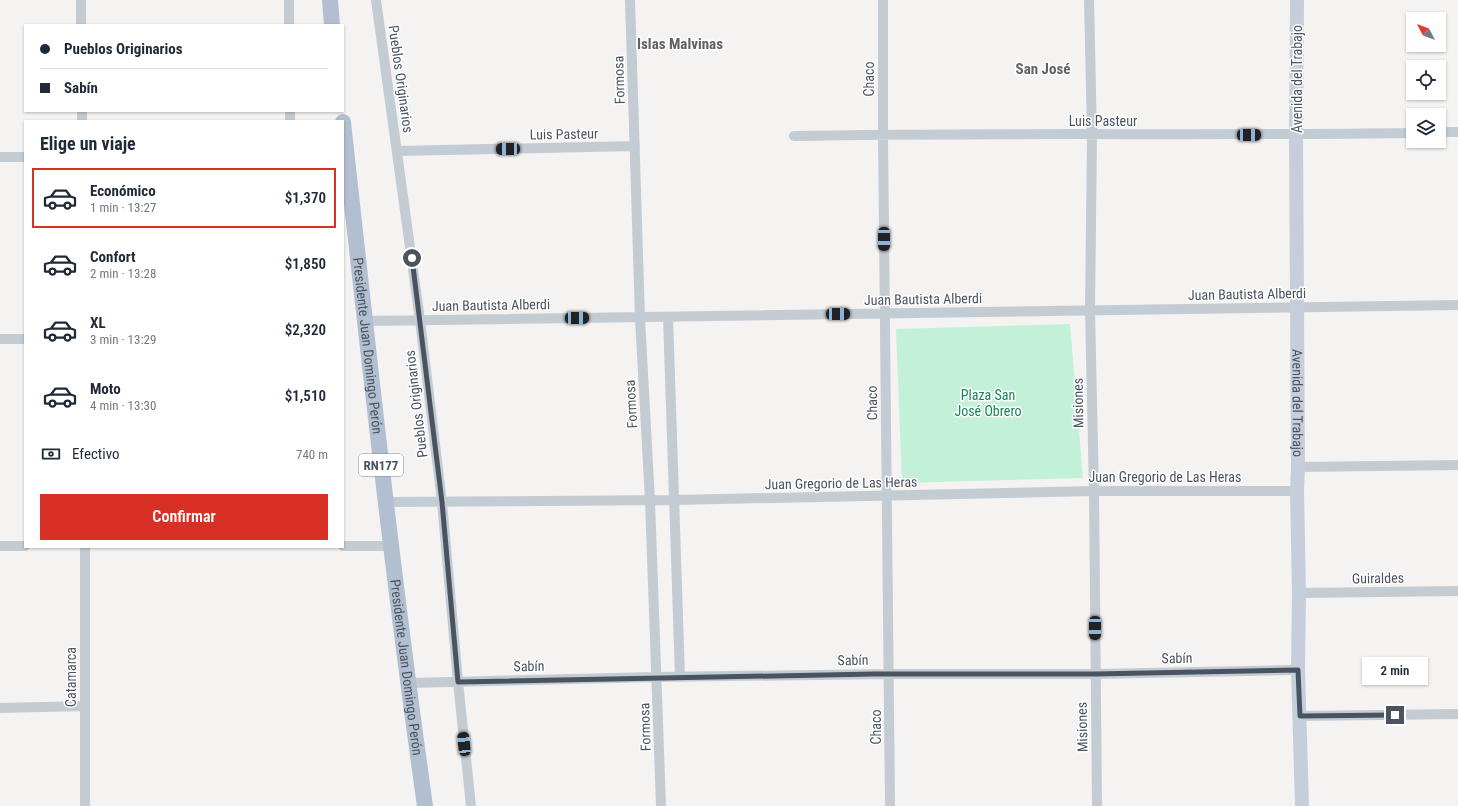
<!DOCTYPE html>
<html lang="es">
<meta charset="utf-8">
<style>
body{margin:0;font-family:"Roboto Condensed",sans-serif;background:#f2f2f3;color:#1f2937;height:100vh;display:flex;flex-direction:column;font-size:15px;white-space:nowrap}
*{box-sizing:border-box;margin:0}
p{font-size:13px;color:#747a83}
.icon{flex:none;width:22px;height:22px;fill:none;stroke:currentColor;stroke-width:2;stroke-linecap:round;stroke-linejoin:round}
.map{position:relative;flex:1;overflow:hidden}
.details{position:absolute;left:24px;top:120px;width:320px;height:428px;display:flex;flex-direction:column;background:#fff;border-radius:0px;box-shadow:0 1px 3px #0004}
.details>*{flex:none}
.guide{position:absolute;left:24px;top:24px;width:320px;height:88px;border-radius:0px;box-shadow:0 1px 3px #0004;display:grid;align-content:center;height:88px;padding:0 16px;background:#fff}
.needle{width:26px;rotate:311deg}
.tools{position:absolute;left:1406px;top:12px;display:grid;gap:8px}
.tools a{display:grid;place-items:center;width:40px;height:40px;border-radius:0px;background:#fff;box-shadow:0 1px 3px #0004;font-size:20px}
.end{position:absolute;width:18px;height:18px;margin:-9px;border:5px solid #4a5460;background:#fff;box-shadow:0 0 0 2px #fff}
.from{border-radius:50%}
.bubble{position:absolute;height:28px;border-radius:0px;background:#fff;box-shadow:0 1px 3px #0004;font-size:13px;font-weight:600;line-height:28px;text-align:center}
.car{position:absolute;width:12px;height:24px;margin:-12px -6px;border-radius:5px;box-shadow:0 0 3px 1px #0007;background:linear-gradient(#222 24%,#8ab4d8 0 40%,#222 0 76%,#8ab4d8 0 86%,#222 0)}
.guide b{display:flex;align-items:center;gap:14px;height:38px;font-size:15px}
.guide b+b{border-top:1px solid #e0e1e3}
.guide i{width:10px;height:10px;background:#1f2937}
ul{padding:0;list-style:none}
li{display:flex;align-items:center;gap:12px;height:60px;margin:0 8px 6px;padding:0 8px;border:2px solid transparent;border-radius:0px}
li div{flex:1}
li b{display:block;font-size:15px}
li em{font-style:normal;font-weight:600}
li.active{border-color:#d93025}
li>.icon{width:36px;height:36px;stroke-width:1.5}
h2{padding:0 16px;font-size:18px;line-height:48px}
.pay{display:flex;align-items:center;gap:10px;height:44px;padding:0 16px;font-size:15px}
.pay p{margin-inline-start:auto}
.button{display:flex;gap:8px;margin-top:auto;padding:8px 16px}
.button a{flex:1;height:46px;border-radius:0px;background:#d93025;color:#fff;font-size:16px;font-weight:600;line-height:46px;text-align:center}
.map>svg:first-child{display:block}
.green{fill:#c2f1d8}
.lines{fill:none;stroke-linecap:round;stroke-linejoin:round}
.street{stroke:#c3cbd3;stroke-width:10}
.secondary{stroke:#c5ceda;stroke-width:14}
.primary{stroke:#b2bfd0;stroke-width:16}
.route{stroke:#4a5460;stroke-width:5}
.labels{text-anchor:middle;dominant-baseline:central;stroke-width:3;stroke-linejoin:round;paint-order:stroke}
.shield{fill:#fff;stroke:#808790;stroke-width:1}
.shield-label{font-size:13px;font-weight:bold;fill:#4a5460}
.street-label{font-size:14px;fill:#4a5460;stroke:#fff}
.park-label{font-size:14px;fill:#178457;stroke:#fff}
.neighbourhood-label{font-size:15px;font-weight:bold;fill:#5f6267;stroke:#fff}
</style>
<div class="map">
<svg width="1458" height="806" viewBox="0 0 1458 806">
<rect width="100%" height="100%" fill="#f4f3f2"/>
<path class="green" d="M1070,324L1083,478L902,483L896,329Z"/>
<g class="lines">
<path class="street" d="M81,0V25
M289,0V25
M376,0L420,320L442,502L458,682L471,806
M630,0L640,318L650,501L661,806
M883,0V135L890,806
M1089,0L1092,135L1090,311L1094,491L1097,806
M82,111V121
M290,111V121
M1439,132H1458
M794,136C1000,132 1207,136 1413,133
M397,151L635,146
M0,157H25
M668,317L680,677
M365,321L1458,305
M0,339H25
M1298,467L1458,465
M385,502L675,500L1094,491H1297
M0,546H25
M343,546H390
M85,547V806
M1299,593L1458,591
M408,683L657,677L889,674H1095L1298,670
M0,708L85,706
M1299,716L1458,714"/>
<path class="secondary" id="s1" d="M1297,0L1296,135L1298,467L1297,491L1299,593L1298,670L1302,806"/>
<g class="primary">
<path d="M330,0L332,25"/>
<path id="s2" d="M343,122C368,351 393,579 425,806"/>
</g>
</g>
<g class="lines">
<path class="route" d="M412,258L442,502L458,682L874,674H1095L1298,670L1300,716L1395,715"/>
</g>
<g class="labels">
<rect class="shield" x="359" y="454" width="44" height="22" rx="3"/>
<g class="shield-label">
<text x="381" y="465">RN177</text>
</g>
<g class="street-label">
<text transform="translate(401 79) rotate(82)">Pueblos Originarios</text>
<text transform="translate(869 79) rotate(-90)">Chaco</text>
<text transform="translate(1297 79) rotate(-90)">Avenida del Trabajo</text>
<text transform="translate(619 80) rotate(-92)">Formosa</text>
<text x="1103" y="121">Luis Pasteur</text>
<text transform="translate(564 134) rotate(-1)">Luis Pasteur</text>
<text transform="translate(1247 294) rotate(-1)">Juan Bautista Alberdi</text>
<text transform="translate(923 299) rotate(-1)">Juan Bautista Alberdi</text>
<text transform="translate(491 305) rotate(-1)">Juan Bautista Alberdi</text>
<text stroke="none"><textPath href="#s2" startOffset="225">Presidente Juan Domingo Perón</textPath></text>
<text transform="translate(872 403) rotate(-91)">Chaco</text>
<text transform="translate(1078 403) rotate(-91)">Misiones</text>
<text stroke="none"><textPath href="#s1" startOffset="403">Avenida del Trabajo</textPath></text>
<text transform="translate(416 404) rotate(-97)">Pueblos Originarios</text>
<text transform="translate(631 404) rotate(-93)">Formosa</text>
<text x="1165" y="477">Juan Gregorio de Las Heras</text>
<text transform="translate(841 483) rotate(-1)">Juan Gregorio de Las Heras</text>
<text transform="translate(1378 578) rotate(-1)">Guiraldes</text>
<text transform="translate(1177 658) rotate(-1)">Sabín</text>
<text transform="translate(853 660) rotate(-1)">Sabín</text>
<text transform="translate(529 666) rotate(-1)">Sabín</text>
<text stroke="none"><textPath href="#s2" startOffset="549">Presidente Juan Domingo Perón</textPath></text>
<text transform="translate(71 677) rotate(-90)">Catamarca</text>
<text transform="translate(645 727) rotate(-92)">Formosa</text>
<text transform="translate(876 727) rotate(-90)">Chaco</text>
<text transform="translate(1082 727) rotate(-91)">Misiones</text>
</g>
<g class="park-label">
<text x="988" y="395">Plaza San<tspan x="988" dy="16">José Obrero</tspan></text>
</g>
<g class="neighbourhood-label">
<text x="680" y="44">Islas Malvinas</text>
<text x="1043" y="69">San José</text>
</g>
</g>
</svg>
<div class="tools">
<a><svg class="needle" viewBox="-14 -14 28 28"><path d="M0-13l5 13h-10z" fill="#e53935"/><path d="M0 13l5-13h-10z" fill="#747a83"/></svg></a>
<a><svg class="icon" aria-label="locate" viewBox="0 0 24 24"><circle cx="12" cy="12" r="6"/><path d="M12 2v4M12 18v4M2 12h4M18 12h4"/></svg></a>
<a><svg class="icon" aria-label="layers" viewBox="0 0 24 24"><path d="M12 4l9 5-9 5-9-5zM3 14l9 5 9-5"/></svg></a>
</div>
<i class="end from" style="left:412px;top:258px"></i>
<i class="end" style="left:1395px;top:715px"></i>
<div class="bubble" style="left:1362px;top:657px;width:66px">2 min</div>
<i class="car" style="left:1249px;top:135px;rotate:90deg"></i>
<i class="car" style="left:508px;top:149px;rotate:269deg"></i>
<i class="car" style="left:884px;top:239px;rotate:180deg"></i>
<i class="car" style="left:838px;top:314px;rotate:89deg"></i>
<i class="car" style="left:577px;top:318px;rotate:89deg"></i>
<i class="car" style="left:1095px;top:628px;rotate:180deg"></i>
<i class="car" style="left:464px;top:744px;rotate:354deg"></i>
<div class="guide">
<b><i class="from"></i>Pueblos Originarios</b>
<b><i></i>Sabín</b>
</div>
<section class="details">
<h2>Elige un viaje</h2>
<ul>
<li class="active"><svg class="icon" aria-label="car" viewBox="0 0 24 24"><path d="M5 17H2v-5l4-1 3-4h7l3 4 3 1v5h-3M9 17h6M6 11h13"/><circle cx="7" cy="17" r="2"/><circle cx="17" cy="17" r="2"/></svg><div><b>Económico</b><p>1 min · 13:27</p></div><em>$1,370</em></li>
<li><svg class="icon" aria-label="car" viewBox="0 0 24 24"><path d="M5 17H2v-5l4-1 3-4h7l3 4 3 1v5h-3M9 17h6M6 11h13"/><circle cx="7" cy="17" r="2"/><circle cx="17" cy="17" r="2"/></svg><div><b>Confort</b><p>2 min · 13:28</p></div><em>$1,850</em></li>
<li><svg class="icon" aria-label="car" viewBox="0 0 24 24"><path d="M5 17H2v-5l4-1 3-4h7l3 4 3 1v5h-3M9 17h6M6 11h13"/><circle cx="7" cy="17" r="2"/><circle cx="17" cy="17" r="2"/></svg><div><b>XL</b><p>3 min · 13:29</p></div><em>$2,320</em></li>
<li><svg class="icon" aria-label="car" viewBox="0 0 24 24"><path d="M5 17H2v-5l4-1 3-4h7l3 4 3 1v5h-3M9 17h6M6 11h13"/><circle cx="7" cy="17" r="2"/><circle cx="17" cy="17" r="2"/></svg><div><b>Moto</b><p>4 min · 13:30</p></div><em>$1,510</em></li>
</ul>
<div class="pay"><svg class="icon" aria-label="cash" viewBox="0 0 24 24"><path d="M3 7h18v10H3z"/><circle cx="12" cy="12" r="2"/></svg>Efectivo<p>740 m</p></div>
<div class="button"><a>Confirmar</a></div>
</section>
</div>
